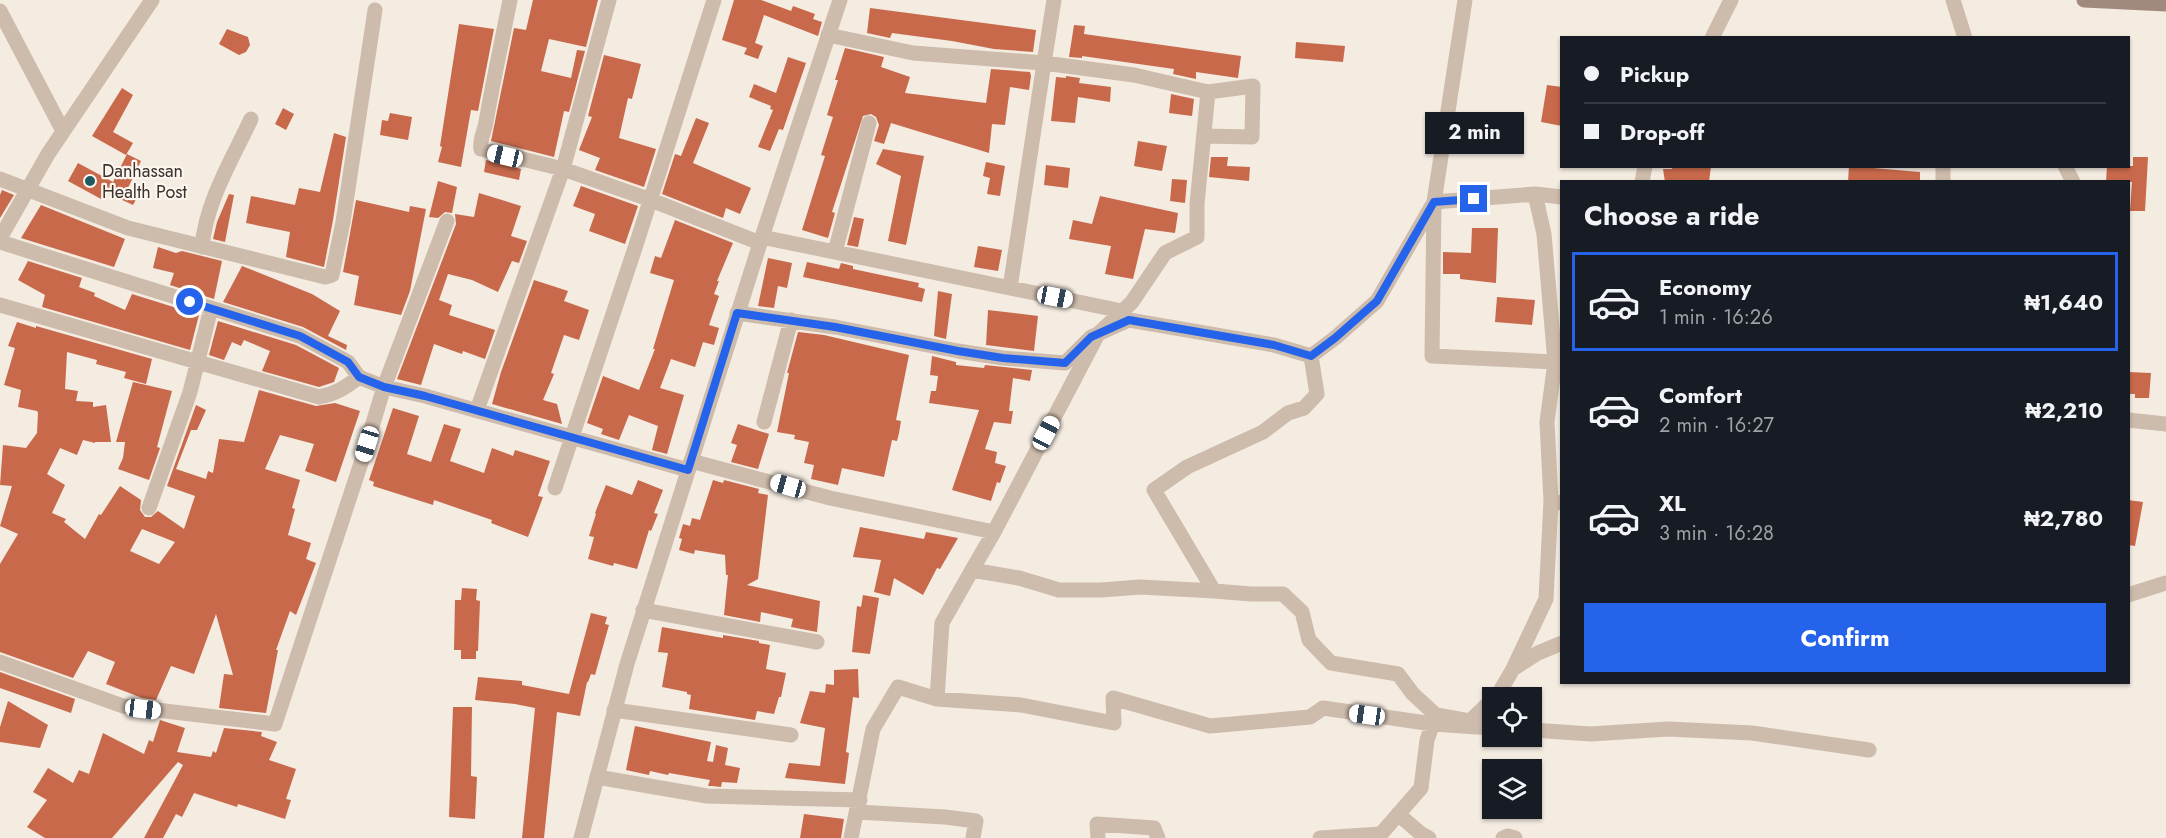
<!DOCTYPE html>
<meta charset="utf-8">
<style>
body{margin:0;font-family:Jost,sans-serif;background:#242831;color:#f1f3f6;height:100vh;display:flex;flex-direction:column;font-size:22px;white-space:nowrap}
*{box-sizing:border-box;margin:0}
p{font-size:20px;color:#9ea1a6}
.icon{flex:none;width:33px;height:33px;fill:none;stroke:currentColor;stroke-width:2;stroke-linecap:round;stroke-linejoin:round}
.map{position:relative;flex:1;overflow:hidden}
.drawer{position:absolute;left:1560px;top:180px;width:570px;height:504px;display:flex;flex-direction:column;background:#171b24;border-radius:0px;box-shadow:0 2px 4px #0004}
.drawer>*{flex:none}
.banner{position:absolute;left:1560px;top:36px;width:570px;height:132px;border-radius:0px;box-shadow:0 2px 4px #0004;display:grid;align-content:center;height:132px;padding:0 24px;background:#171b24}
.controls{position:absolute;left:1482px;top:687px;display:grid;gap:12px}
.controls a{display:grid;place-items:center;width:60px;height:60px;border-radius:0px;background:#171b24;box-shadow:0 2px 4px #0004;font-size:30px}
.end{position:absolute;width:27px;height:27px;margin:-14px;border:8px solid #2563eb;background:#fff;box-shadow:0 0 0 3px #fff}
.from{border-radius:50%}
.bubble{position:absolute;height:42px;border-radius:0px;background:#171b24;box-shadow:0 2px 4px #0004;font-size:20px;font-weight:700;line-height:42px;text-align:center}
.car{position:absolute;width:18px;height:36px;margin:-18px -9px;border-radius:8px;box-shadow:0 0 4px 2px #0007;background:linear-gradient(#fff 24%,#345 0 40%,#fff 0 76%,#345 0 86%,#fff 0)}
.banner b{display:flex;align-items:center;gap:21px;height:57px;font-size:22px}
.banner b+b{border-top:2px solid #363941}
.banner i{width:15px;height:15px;background:#f1f3f6}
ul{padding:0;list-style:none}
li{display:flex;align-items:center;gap:18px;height:99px;margin:0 12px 9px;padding:0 12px;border:3px solid transparent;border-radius:0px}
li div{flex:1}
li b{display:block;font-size:22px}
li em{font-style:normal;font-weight:700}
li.current{border-color:#2563eb}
li>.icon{width:54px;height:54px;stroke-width:1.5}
h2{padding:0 24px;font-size:27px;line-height:72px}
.primary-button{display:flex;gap:12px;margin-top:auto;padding:12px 24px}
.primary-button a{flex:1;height:69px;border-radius:0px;background:#2563eb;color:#fff;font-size:24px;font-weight:700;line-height:69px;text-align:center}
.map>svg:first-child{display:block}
.building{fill:#c8694b;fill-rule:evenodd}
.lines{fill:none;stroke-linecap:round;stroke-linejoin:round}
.minor{stroke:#cdbbac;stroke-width:15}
.tertiary{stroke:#cdbbac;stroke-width:15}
.secondary{stroke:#a18a7d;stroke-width:15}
.route{stroke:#2563eb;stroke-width:8}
.poi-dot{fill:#1f5a5e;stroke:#fbf5ee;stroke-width:2}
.labels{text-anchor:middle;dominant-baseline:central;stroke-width:4.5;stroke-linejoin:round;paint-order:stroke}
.poi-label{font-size:18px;fill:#3b302b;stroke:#fbf5ee;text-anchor:start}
</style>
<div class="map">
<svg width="2166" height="838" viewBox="0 0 2166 838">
<rect width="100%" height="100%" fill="#f4ebe1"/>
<path class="building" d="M533,0H598L586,47L549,39L541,71L571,78L577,50L585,51L569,112L564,111L554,157L491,141L514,28L526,30Z
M734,0H761L791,11L793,6L815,14L813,19L822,22L818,36L764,15L755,43L763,46L758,59L744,54L747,48L722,40Z
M870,8L1036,30L1033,52L994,49L952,41L892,33L890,38L867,33Z
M459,24L494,29L478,111L471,110L461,167L438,162L442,147L440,146Z
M1074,25L1085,26L1084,34L1241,56L1238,78L1196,72V79L1173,74L1174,69L1082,56V58L1069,57Z
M227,29L248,37L250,45L246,52L239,55L219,44Z
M1296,42L1345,46L1343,62L1295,58Z
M845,48L884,57L881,67L910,77L905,93L986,103L991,69L1030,72L1031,76L1029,90L1010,87L1005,125L992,124L989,153L891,123L884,144L874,141L879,125L876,117L871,114L863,116L832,212L835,213L828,238L802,230L825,156L821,155L833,117L827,115L838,80H835Z
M604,55L641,64L632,99L628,98L619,138L656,149L644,187L595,170L600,158L579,150L592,117L588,116Z
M788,57L806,63L783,130L779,129L770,151L758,147L773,110L770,109L771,106L749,97L754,84L776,93Z
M1066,76L1080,78L1079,83L1111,87L1110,102L1078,97L1075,123L1051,121L1056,77L1066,78Z
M1547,85L1562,87V126L1541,122Z
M122,88L133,95L113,132L133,143L126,155L92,136Z
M1171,94L1194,99L1192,116L1169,113Z
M283,108L294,114L286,130L275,124Z
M390,113L412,117L408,140L380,135L382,120L388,121Z
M696,118L709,123L693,163L751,188L740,214L726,208L723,218L662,194L675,154L681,156Z
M334,133L346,137L333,220L324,267L286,257L290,232L246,223L251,196L295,205L299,188L320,192Z
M1138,141L1167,146L1162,171L1134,166Z
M883,149L924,156L906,245L888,241L901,176L876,164Z
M127,154L141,161L127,190L138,196L133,205L105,192L101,199L68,181L78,163L113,182Z
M1211,157H1228L1227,166L1250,167L1249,181L1209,177Z
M2133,157H2148L2145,211H2130L2132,182H2106L2107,166H2133Z
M486,160L521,169L519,180L484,172Z
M986,162L1005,166L1000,196L987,194L990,178L983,176Z
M1046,165L1070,168L1068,188L1044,185Z
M1672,166H1711L1709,182H1665L1663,169H1672Z
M1849,166L1920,172V182H1848Z
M1172,179L1187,180L1185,203L1170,201Z
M438,181L457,187L452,213L445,212L438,218L429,217Z
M581,186L638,206L625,244L589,231L595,214L573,206Z
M2,190L14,195L0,218V195Z
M479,193L521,206L511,236L527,241L519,263L512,261L498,292L472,280L448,274L439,300L452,305L449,315L495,330L485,359L463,351L462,354L434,344L421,385L397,379L456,224L455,214L474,217Z
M229,194L234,195L225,242L213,239L217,222Z
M1100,196L1178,213L1175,233L1145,229L1133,279L1105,274L1111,246L1069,239L1073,220L1092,224Z
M356,200L409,212L410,206L426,209L410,291L401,315L354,305L359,276L343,272Z
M41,205L125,239L114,267L21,238Z
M854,217L864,219L858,247L847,245Z
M675,220L733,243L717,281H719L714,294L719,296L709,325L719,328L714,345L703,342L695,367L671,359L660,388L684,395L667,454L652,450L658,426L629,415L619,440L601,434L603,429L587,423L603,376L639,390L655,349H653L674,280L650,273L655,256L661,258Z
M1472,228H1498L1496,283L1460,279V274H1443V252L1471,253Z
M978,246L1002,250L998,271L974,267Z
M158,247L176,253L182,251L222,261L214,299L170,285L174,273L153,268Z
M768,258L792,263L787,288L778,286L774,308L758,306Z
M28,261L82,278L79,287L95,293L94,296L125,310L132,294L199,315L190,350L42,307L45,295L18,280Z
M807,262L839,269L841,263L853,266V269L919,283L918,287L925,289L922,302L803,277Z
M242,266L312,294L340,311L328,336L347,345L346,350L303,327L223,302Z
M534,280L568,291L564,301L589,310L579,340L564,335L551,373L554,374L543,400L557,404L562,424L492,404L501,372Z
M938,291L952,294L946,339L934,336Z
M1497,297L1535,300L1532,325L1495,322Z
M988,310L1038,316L1034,351L986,345Z
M218,321L296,345L339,368L334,382L319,387L262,371L270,351L244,340L241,346L232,342L224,360L209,355Z
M17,322L36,328V326L152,359L146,384L124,378L126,372L96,364L97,360L67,352L65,389L78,391L76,401L93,402V407L106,405L111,442H95V443L83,440L77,455L60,448L47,474L65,485L52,513L66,519L64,522L85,539L99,514L101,515L120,486L141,500L140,510L145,517H151L158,511L184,529L195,496L167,486L196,405L206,410L197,430H191L176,469L206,479L208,471L213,473L219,439L244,442L259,390L316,406L335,403L360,411L336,482L305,471L314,444L280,435L265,469L300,480L292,508L295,509L288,535L311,543L306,559L316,563L296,615L290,611L276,650H278L266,713L219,708L224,674L233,675L216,614L194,674L171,666L156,700L142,698L106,684L115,662L88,651L73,678L0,652V564L18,534L0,526L12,486L0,485L3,445L26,448L37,433L38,413L37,411L18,407L21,390L4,385L15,348L8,346ZM142,529L175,542L159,564L130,551Z
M798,332L824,335L909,355L896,420L901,421L899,433L897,441L892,440L884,477L842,468L838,485L811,479L814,465L804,463L809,442L794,439L795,435L777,432L789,373H787Z
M932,356L956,362V365L984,368L985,365L1032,370L1030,381L1013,378L1009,411H1013L1011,424L994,422L985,449L997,452L995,463L1006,466L1000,483L997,482L991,501L952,490L979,410L929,403L931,391H936L938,376L930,375Z
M2128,372L2151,373L2149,398H2135V394H2128Z
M133,382L172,391L157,447L160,448L149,480L118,469L123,458L125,442H116Z
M393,408L419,416L407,454L431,462L444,424L461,429L450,461L484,473L492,448L513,456L515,450L550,461L538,496L543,497L528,537L491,523L492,520L434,500L433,505L373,486L374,482L369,480Z
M738,424L769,434L758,469L731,462L737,445L731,443Z
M638,480L663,490L654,513L658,514L651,531L649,530L637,569L614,563L613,566L588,559L594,537L589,536L596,514L595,513L606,485L632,495Z
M713,480L723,483L724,480L759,489L758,493L768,495L758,579L747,585L820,601L817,632L791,627L793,619L761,612L760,622L724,615L728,575H726L725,555L695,550L694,554L679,550L682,539L679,538L683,524L690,526L692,518L700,520Z
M2128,500L2143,502L2135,546L2128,545Z
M860,527L924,539L926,532L958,538L940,569L937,568L923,595L894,578L890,596L874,592L881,560L853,557Z
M462,588L477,589L476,600L480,601L478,651H476V659H461V650H454L455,600H461Z
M863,595L879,598L870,654L852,652L857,606L861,607Z
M591,613L607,617L605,624L609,625L595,675L591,674L588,682H587L580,716L557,712L544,838H522L535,708L515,704L475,700L478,677L522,681V685L569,694Z
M662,627L723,638V635L759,641V643L770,645L766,669L786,673L781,697H779L774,714L757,711L755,720L689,709L691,695L687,694V692L662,687L668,653L658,652Z
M858,669L859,698L853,697L846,752L849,753L845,784L785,778L789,763L820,766L825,728L800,723L810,691L825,693L826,684L834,685V670Z
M0,672L75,699L71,713L0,688Z
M8,701L48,725L40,748L0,742V727Z
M453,707H472L471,776L477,777L475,819L449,817Z
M160,720L185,728L177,752L211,757L213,751L216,753L224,728L262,732L261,736L277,742L269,760L296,769L286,799L291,800L285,819L238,804L237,807L194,793L182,817L176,814L163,838H144L183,765L178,762L112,838H45L27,827L47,800L33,792L48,768L73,783L79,770L89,774L103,733L144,754L149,740L153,742Z
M635,726L711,742L707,761L713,762L716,745L728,748L725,765L740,768L737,783L722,782L721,787L712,786H708L710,780L669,773L668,775L650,771L649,775L626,770Z
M804,814L844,819L841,838H800Z"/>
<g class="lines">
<path class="minor" d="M510,0C502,41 493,81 486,122C485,130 479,140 481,149L563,169L651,200L760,243
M1054,0L1044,63L1134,75L1208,92
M1465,0L1434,202L1535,194
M1953,0L1965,38
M0,11L63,131
M828,35L913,53L1044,63L1010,288
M1712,38L1731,0
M2065,166L2073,182
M0,179L128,228L325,277L332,275L343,222L375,10
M1642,182L1645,166
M1943,182V166
M762,237L1122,311
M0,238L48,154L152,0
M0,242L300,336L348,362L359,377L384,387L425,396L688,470
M202,247C206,201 232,160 251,119
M835,252L869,123
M0,305L319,397C336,394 346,387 359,377
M737,313L835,327L958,351L1003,358L1065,363L1091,337L1129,320L1274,345L1311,356
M1311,356L1317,394L1304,408L1288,413L1263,432L1187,467L1154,490L1214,591L1140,587L1101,590H1059L1019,578L972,570L942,623L937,699L1021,705L1114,723L1113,698L1210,726L1310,717L1323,708L1433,724L1492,728
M1311,356L1335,338L1377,301L1434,202L1432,356L1555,362L1544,234L1535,194L1562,197
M1562,360L1555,362L1547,422L1551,501L1562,503
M477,410L563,169L609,0
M2128,420L2166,424
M764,422L791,320
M691,461L830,498L994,532L972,570
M555,488L636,245L714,0
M149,508L190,392L211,308
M994,532L1098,334L1132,302L1165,253L1197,237V204L1208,92L1253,86L1252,137L1204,136
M1214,591L1251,594H1283L1302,612L1309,640L1331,663L1398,674L1413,694L1436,715L1470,721L1492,700
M2128,595L2166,583
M643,610L817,642
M0,662L123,706L275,724L361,463L384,387L447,221
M1513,669L1546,599L1551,501
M1496,698L1513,669L1538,653L1562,643
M614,710L791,735
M1532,730L1591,734L1668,729L1752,733L1869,750
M597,777L707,796L860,800
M857,812L945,817L976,821L973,838
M1398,814L1420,833L1429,838
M851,838L873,729L898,687L937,699
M1098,838L1097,824L1154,828L1158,838
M1320,838L1381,834L1421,788L1427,740L1436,715
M1503,838L1508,836L1515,838"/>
<path class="tertiary" d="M581,838L627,664L762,237L840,0"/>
<path class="secondary" d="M2084,0L2166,4"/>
</g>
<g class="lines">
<path class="route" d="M190,302L300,336L348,362L359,377L384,387L425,396L688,470L737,313L835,327L958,351L1003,358L1065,363L1091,337L1129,320L1274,345L1311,356L1335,338L1377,301L1434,202L1474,199"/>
</g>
<circle class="poi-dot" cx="90" cy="181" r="6"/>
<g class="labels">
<g class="poi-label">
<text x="102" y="171">Danhassan<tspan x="102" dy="21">Health Post</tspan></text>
</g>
</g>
</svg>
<div class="controls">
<a><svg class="icon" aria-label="locate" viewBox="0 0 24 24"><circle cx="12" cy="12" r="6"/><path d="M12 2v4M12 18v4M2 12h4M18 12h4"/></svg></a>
<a><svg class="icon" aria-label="layers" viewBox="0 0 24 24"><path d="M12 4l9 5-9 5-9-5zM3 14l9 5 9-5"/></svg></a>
</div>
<i class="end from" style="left:190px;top:302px"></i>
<i class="end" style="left:1474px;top:199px"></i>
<div class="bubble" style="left:1425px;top:112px;width:99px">2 min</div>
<i class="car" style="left:505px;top:156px;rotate:283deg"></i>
<i class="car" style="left:1055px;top:297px;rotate:101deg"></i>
<i class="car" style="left:1046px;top:433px;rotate:28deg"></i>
<i class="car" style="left:367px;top:444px;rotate:197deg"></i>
<i class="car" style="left:788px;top:486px;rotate:286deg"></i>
<i class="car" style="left:143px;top:709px;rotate:97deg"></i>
<i class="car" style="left:1367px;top:715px;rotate:278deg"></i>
<div class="banner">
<b><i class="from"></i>Pickup</b>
<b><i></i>Drop-off</b>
</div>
<section class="drawer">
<h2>Choose a ride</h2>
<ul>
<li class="current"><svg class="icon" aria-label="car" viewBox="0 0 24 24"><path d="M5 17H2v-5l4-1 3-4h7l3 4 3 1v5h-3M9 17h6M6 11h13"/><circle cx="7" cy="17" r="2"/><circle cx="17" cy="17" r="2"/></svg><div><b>Economy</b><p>1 min · 16:26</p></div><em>₦1,640</em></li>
<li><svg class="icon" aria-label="car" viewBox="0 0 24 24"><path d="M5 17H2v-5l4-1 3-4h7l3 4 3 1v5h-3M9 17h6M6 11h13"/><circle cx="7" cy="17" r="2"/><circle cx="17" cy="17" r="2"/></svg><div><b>Comfort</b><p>2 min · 16:27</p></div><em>₦2,210</em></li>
<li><svg class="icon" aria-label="car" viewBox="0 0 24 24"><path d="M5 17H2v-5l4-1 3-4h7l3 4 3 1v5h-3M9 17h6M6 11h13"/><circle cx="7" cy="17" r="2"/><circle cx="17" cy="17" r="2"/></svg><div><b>XL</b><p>3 min · 16:28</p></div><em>₦2,780</em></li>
</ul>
<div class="primary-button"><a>Confirm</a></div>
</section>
</div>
